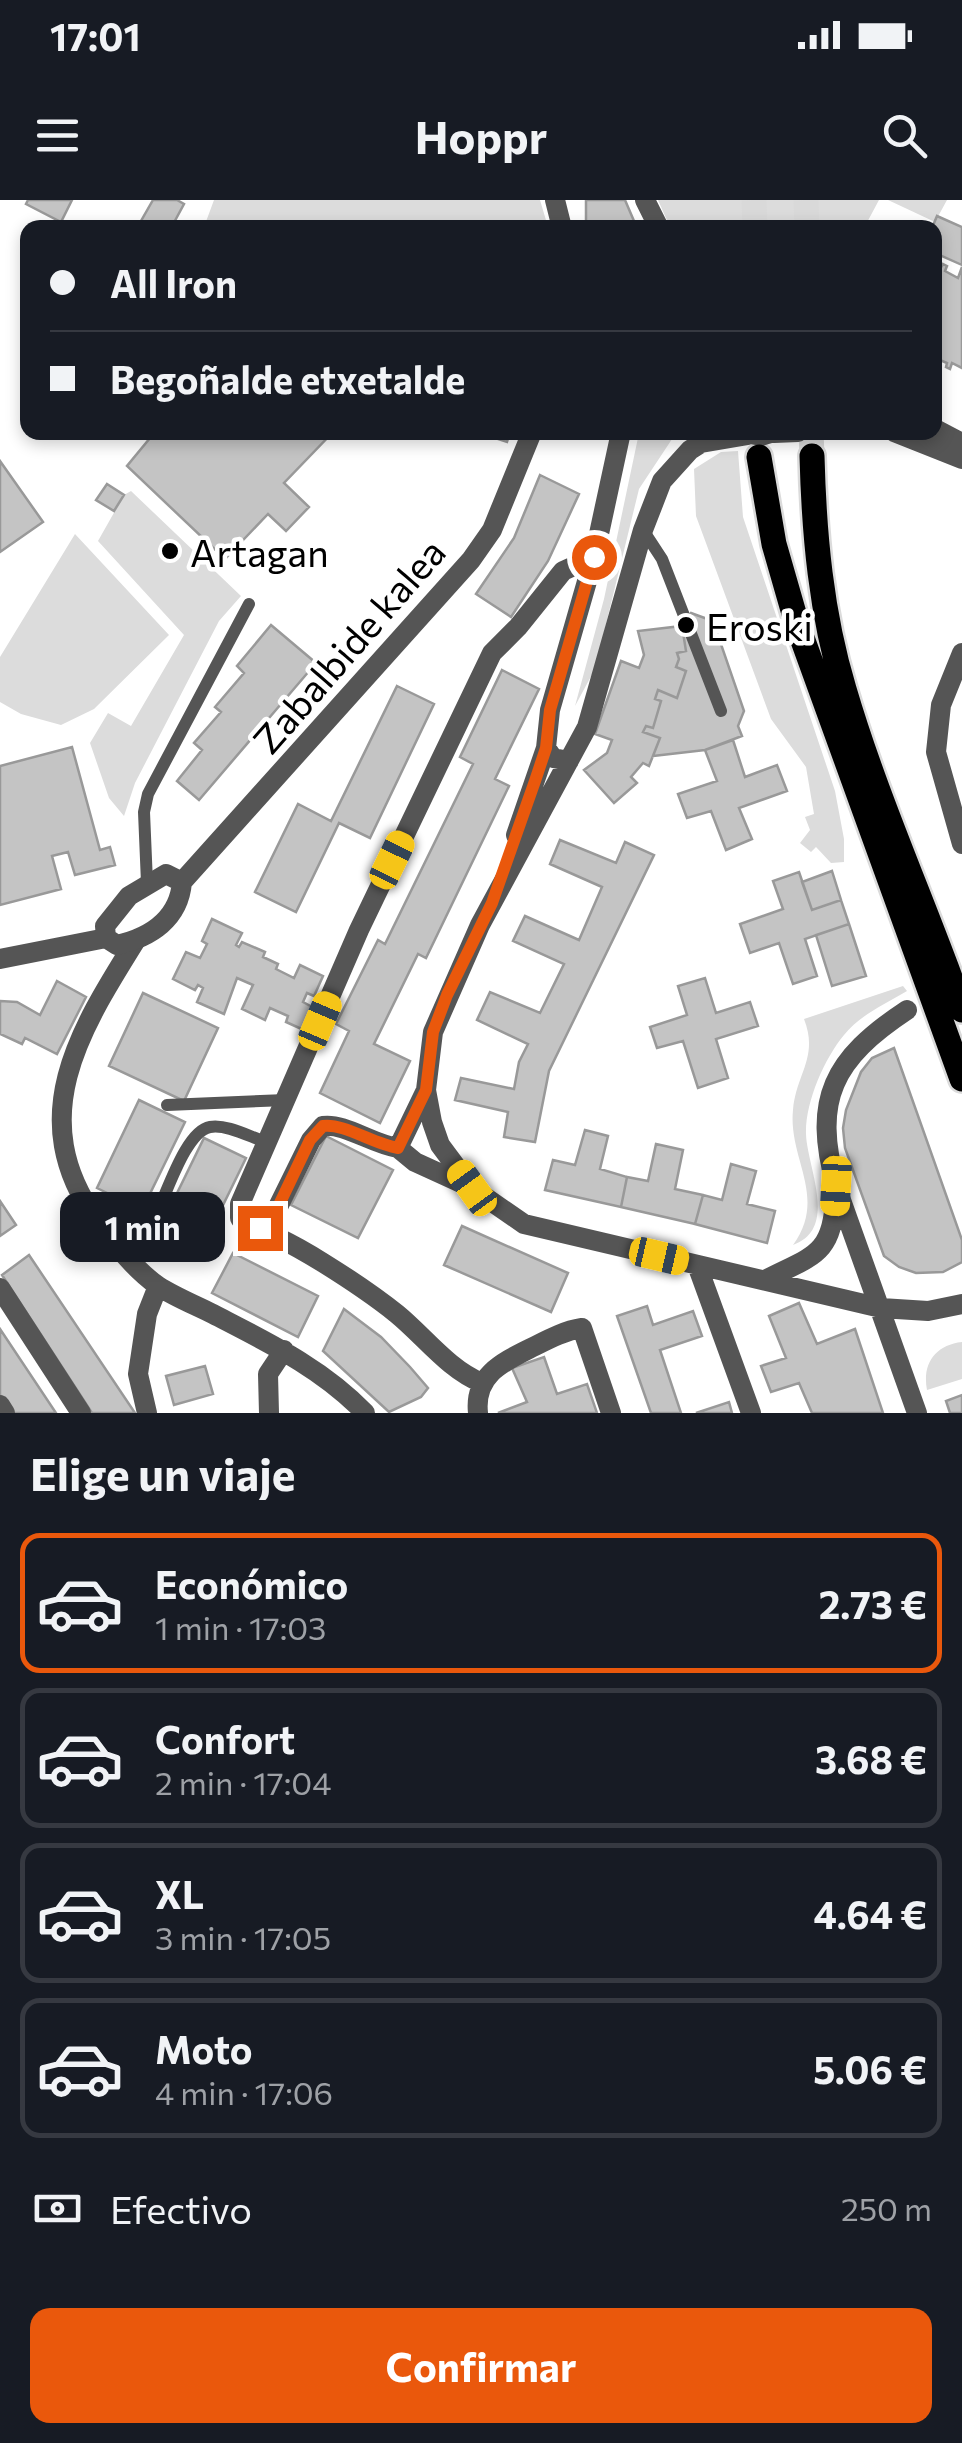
<!DOCTYPE html>
<html lang="es">
<meta charset="utf-8">
<style>
body{margin:0;font-family:Commissioner,sans-serif;background:#242831;color:#f1f3f6;height:100vh;display:flex;flex-direction:column;font-size:38px;white-space:nowrap}
*{box-sizing:border-box;margin:0}
p{font-size:32px;color:#9ea1a6}
.icon{flex:none;width:55px;height:55px;fill:none;stroke:currentColor;stroke-width:2;stroke-linecap:round;stroke-linejoin:round}
.map{position:relative;height:1213px;overflow:hidden}
.drawer{display:flex;flex-direction:column;background:#171b24;flex:1}
.drawer>*{flex:none}
.top-card{position:absolute;left:20px;top:20px;width:922px;height:220px;border-radius:20px;box-shadow:0 5px 15px #0003;display:grid;align-content:center;height:220px;padding:0 30px;background:#171b24}
.end{position:absolute;width:45px;height:45px;margin:-22px;border:12px solid #ea580c;background:#fff;box-shadow:0 0 0 5px #fff}
.from{border-radius:50%}
.bubble{position:absolute;height:70px;border-radius:20px;background:#171b24;box-shadow:0 5px 15px #0003;font-size:32px;font-weight:700;line-height:70px;text-align:center}
.car{position:absolute;width:30px;height:60px;margin:-30px -15px;border-radius:12px;box-shadow:0 0 8px 2px #0007;background:linear-gradient(#f5c518 24%,#345 0 40%,#f5c518 0 76%,#345 0 86%,#f5c518 0)}
.top-card b{display:flex;align-items:center;gap:35px;height:95px;font-size:38px}
.top-card b+b{border-top:2px solid #363941}
.top-card i{width:25px;height:25px;background:#f1f3f6}
ul{padding:0;list-style:none}
li{display:flex;align-items:center;gap:30px;height:140px;margin:0 20px 15px;padding:0 10px;border:5px solid #363941;border-radius:20px}
li div{flex:1}
li b{display:block;font-size:38px}
li em{font-style:normal;font-weight:700}
li.on{border-color:#ea580c}
li>.icon{width:90px;height:90px;stroke-width:1.5}
h2{padding:0 30px;font-size:45px;line-height:120px}
.pay{display:flex;align-items:center;gap:25px;height:110px;padding:0 30px;font-size:38px}
.pay p{margin-inline-start:auto}
.action{display:flex;gap:20px;margin-top:auto;padding:20px 30px}
.action a{flex:1;height:115px;border-radius:20px;background:#ea580c;color:#fff;font-size:40px;font-weight:700;line-height:115px;text-align:center}
.status{display:flex;justify-content:space-between;align-items:center;height:70px;padding:0 50px;background:#171b24;direction:ltr}
.status svg{height:28px;fill:currentColor}
header{display:flex;justify-content:space-between;align-items:center;height:130px;padding:0 30px;background:#171b24;font-size:45px;font-weight:700}
.map>svg:first-child{display:block}
.green{fill:#dcdcdc}
.building{fill:#c4c4c4;stroke:#999;stroke-width:2.5}
.lines{fill:none;stroke-linecap:round;stroke-linejoin:round}
.primary-tunnel{stroke:#d9d9d9;stroke-width:25;stroke-dasharray:25 12;stroke-linecap:butt}
.primary-casing{stroke:#dbdbdb;stroke-width:30}
.service{stroke:#555;stroke-width:12}
.minor{stroke:#555;stroke-width:20}
.tertiary{stroke:#555;stroke-width:20}
.primary{stroke:#000;stroke-width:25}
.route{stroke:#ea580c;stroke-width:12}
.poi-dot{fill:#000;stroke:#fff;stroke-width:4}
.labels{text-anchor:middle;dominant-baseline:central;stroke-width:9;stroke-linejoin:round;paint-order:stroke}
.poi-label{font-size:38px;fill:#000;stroke:#fff;text-anchor:start}
.street-label{font-size:38px;fill:#000;stroke:#fff}
</style>
<div class="status"><b>17:01</b><svg viewBox="0 0 49 12"><path d="M0 12V9h3v3zM5 12V6h3v6zM10 12V3h3v9zM15 12V0h3v12zM26 1h20v11H26zM47 4h2v5h-2z"/></svg></div>
<header><svg class="icon" aria-label="menu" viewBox="0 0 24 24"><path d="M4 6h16M4 12h16M4 18h16"/></svg>Hoppr<svg class="icon" aria-label="search" viewBox="0 0 24 24"><circle cx="10" cy="10" r="6"/><path d="M15 15l6 6"/></svg></header>
<div class="map">
<svg width="962" height="1213" viewBox="0 0 962 1213">
<rect width="100%" height="100%" fill="#fff"/>
<path class="green" d="M214,0H540L548,27H204Z
M658,0H879L864,28L670,27Z
M888,0H947L935,22Z
M639,233H676L639,289L595,469L575,506L604,399Z
M738,251L743,317L835,591L844,639V662L831,663L816,647L811,652L800,643L810,630L805,617L814,614L806,567L771,519L696,316L694,269L721,252Z
M131,291L241,396L219,421L135,583L124,616L109,598L90,543L108,513L131,526L184,435L98,341L124,295Z
M75,334L169,435L94,509L61,525L21,514L0,502V457Z
M903,786L907,791C885,804 860,815 844,835C824,859 805,903 806,934C807,967 839,1029 793,1045C828,997 788,959 793,910C796,874 819,857 804,819Z
M962,1142V1179L927,1190C922,1164 935,1145 962,1142Z"/>
<path class="building" d="M28,0H72L61,22L26,4Z
M153,0H177L184,4L171,28H137Z
M586,0H625L637,28H586Z
M937,16L962,27V65L935,53V28H932Z
M943,64L947,66L945,71L958,78L962,67V168L952,163L950,169L946,167L947,163L935,158V67L940,69Z
M155,232H333L284,283L309,307L286,331L268,314L225,359L127,266Z
M477,232H510L507,242Z
M0,261L43,322L0,352Z
M540,275L579,294L548,361L511,417L476,394L514,338Z
M107,284L124,295L114,311L96,300Z
M691,413L713,421L744,511L738,526L742,536L705,550L653,556L660,538L643,532L646,526L653,528L661,501L655,499L658,490L677,498L686,471L676,467L679,459L677,453L686,451L682,426Z
M271,425L316,463L199,600L177,581L202,550L194,543L221,512L215,507L244,473L237,466Z
M682,426L686,451L677,453L679,459L676,467L686,471L677,498L658,490L655,499L661,501L653,528L646,526L643,532L660,538L649,566L643,563L631,577L637,583L614,603L584,570L607,553L612,540L595,534L621,461L639,468L644,455L638,431Z
M502,470L539,489L495,579L509,586L426,758L418,754L374,844L410,861L380,923L320,893L349,831L336,824L378,740L385,744L473,564L460,557Z
M397,486L434,504L370,638L339,623L296,712L255,692L298,604L331,621Z
M733,540L745,577L777,565L787,591L739,608L752,639L726,650L711,611L687,618L678,594L717,581L705,550Z
M72,547L100,650L110,647L115,665L75,675L68,652L52,656L61,689L0,705V566Z
M560,640L616,663L625,642L654,655L549,871L535,942L504,937L508,912L455,900L461,878L514,889L519,862L528,844L477,820L490,792L540,813L564,764L513,741L525,716L579,740L602,687L550,664Z
M832,671L841,700L812,710L802,682Z
M799,672L812,710L841,700L849,724L805,739L817,776L793,784L779,743L750,753L740,724L783,709L773,681Z
M212,719L242,733L236,745L239,747L242,742L265,752L263,757L278,764L276,769L294,778L300,765L323,776L314,796L307,793L303,802L316,809L306,831L286,822L288,816L270,808L265,820L242,809L253,785L237,778L224,814L197,802L203,788L198,785L195,790L173,779L186,752L200,758L207,744L202,741Z
M849,724L866,776L832,786L816,735Z
M705,778L716,813L750,802L758,826L716,839L728,878L698,888L683,841L657,848L650,827L687,815L678,786Z
M57,781L86,797L57,854L25,838L22,844L0,834V801L17,802L40,815Z
M143,793L218,828L184,901L109,866Z
M894,848L962,1040V1062L943,1072L916,1073L899,1067L884,1056L845,948L843,928L846,910L861,872L872,858Z
M139,900L185,922L142,1010L97,988Z
M585,930L608,936L600,969L627,977L621,1007L545,990L553,960L575,965Z
M326,936L393,970L358,1038L291,1005Z
M204,938L246,958L204,1044L162,1024Z
M656,944L683,950L675,989L703,995L695,1024L621,1007L627,977L648,981Z
M731,964L756,971L747,1004L775,1011L767,1043L695,1024L703,995L722,1000Z
M0,1001L16,1025L0,1036Z
M462,1026L568,1073L551,1112L444,1065Z
M233,1053L318,1096L298,1137L212,1093Z
M29,1055L135,1213H92L2,1075Z
M799,1103L817,1144L855,1129L883,1213H812L799,1183L771,1192L761,1166L786,1158L769,1116Z
M647,1106L653,1125L693,1111L702,1136L660,1150L681,1213H651L617,1116Z
M344,1109L381,1137L410,1167L428,1188L421,1197L389,1212L323,1151Z
M0,1129L56,1213H12L0,1195Z
M544,1157L557,1194L587,1184L597,1213H498L527,1202L512,1168Z
M205,1166L213,1194L174,1205L166,1176Z
M962,1195V1213H950L946,1201Z
M729,1202L732,1213H696Z"/>
<g class="lines">
<path class="primary-tunnel" d="M754,0L755,28
M806,0L807,28
M811,232L812,256"/>
<g class="primary-casing">
<path id="primary" d="M812,256C814,334 821,413 844,489C876,598 924,703 962,810
M759,257L774,344L797,424L962,879"/>
</g>
<path class="service" d="M643,330L662,359L721,511
M147,683L144,612L148,594L249,404
M167,905L286,900
M159,1008C169,987 187,931 210,927C227,924 250,937 266,942"/>
<path class="minor" d="M555,0L562,28
M645,0L659,28
M935,229L962,243
M741,232L761,236L774,232
M894,232L962,259
M774,233L798,232
M962,453L941,505L936,552L962,644
M569,561L553,558L546,548L550,510L594,357L621,232
M516,635L546,548
M136,740C79,831 24,918 96,1019C113,1042 134,1069 158,1086C175,1097 195,1105 213,1114C267,1142 322,1168 365,1213
M907,810C833,859 812,899 836,986L917,1213
M426,890L398,948L415,962L472,988L524,1024L881,1108L928,1111L962,1104
M472,988L440,945L432,922L426,890L433,832L480,725L587,527L643,330L662,281L690,250L701,243L748,235
M260,1028L278,1007L311,940L323,926C345,923 372,944 398,948
M697,1065L751,1213
M765,1080C811,1056 833,1056 835,998
M0,1088L81,1213
M482,1183C448,1169 425,1137 397,1114C372,1094 275,1026 248,1029L240,1018V1004L359,730L492,453L518,427L563,371L594,357
M0,1205L5,1213
M147,1213L138,1174L147,1114L158,1086
M269,1213L268,1174L284,1150
M478,1213C474,1176 501,1163 529,1149C547,1140 563,1131 582,1128L611,1213"/>
<path class="tertiary" d="M106,738L105,726L129,696L166,674L182,682
M0,759L106,738L117,745C151,737 179,719 182,682L471,360L492,330L532,232"/>
<use href="#primary" class="primary"/>
</g>
<g class="lines">
<path class="route" d="M260,1028L278,1007L310,940L323,926C344,923 373,944 398,948L426,890L433,832L447,795L492,703L535,581L546,548L550,510L594,357"/>
</g>
<g class="poi-dot">
<circle cx="170" cy="351" r="10"/>
<circle cx="686" cy="425" r="10"/>
</g>
<g class="labels">
<g class="poi-label">
<text x="190" y="351">Artagan</text>
<text x="706" y="425">Eroski</text>
</g>
<g class="street-label">
<text transform="translate(348 445) rotate(-49)">Zabalbide kalea</text>
</g>
</g>
</svg>
<i class="end from" style="left:594px;top:357px"></i>
<i class="end" style="left:260px;top:1028px"></i>
<div class="bubble" style="left:60px;top:992px;width:165px">1 min</div>
<i class="car" style="left:392px;top:660px;rotate:26deg"></i>
<i class="car" style="left:320px;top:821px;rotate:23deg"></i>
<i class="car" style="left:836px;top:986px;rotate:183deg"></i>
<i class="car" style="left:472px;top:988px;rotate:324deg"></i>
<i class="car" style="left:659px;top:1056px;rotate:103deg"></i>
<div class="top-card">
<b><i class="from"></i>All Iron</b>
<b><i></i>Begoñalde etxetalde</b>
</div>
</div>
<section class="drawer">
<h2>Elige un viaje</h2>
<ul>
<li class="on"><svg class="icon" aria-label="car" viewBox="0 0 24 24"><path d="M5 17H2v-5l4-1 3-4h7l3 4 3 1v5h-3M9 17h6M6 11h13"/><circle cx="7" cy="17" r="2"/><circle cx="17" cy="17" r="2"/></svg><div><b>Económico</b><p>1 min · 17:03</p></div><em>2.73 €</em></li>
<li><svg class="icon" aria-label="car" viewBox="0 0 24 24"><path d="M5 17H2v-5l4-1 3-4h7l3 4 3 1v5h-3M9 17h6M6 11h13"/><circle cx="7" cy="17" r="2"/><circle cx="17" cy="17" r="2"/></svg><div><b>Confort</b><p>2 min · 17:04</p></div><em>3.68 €</em></li>
<li><svg class="icon" aria-label="car" viewBox="0 0 24 24"><path d="M5 17H2v-5l4-1 3-4h7l3 4 3 1v5h-3M9 17h6M6 11h13"/><circle cx="7" cy="17" r="2"/><circle cx="17" cy="17" r="2"/></svg><div><b>XL</b><p>3 min · 17:05</p></div><em>4.64 €</em></li>
<li><svg class="icon" aria-label="car" viewBox="0 0 24 24"><path d="M5 17H2v-5l4-1 3-4h7l3 4 3 1v5h-3M9 17h6M6 11h13"/><circle cx="7" cy="17" r="2"/><circle cx="17" cy="17" r="2"/></svg><div><b>Moto</b><p>4 min · 17:06</p></div><em>5.06 €</em></li>
</ul>
<div class="pay"><svg class="icon" aria-label="cash" viewBox="0 0 24 24"><path d="M3 7h18v10H3z"/><circle cx="12" cy="12" r="2"/></svg>Efectivo<p>250 m</p></div>
<div class="action"><a>Confirmar</a></div>
</section>
